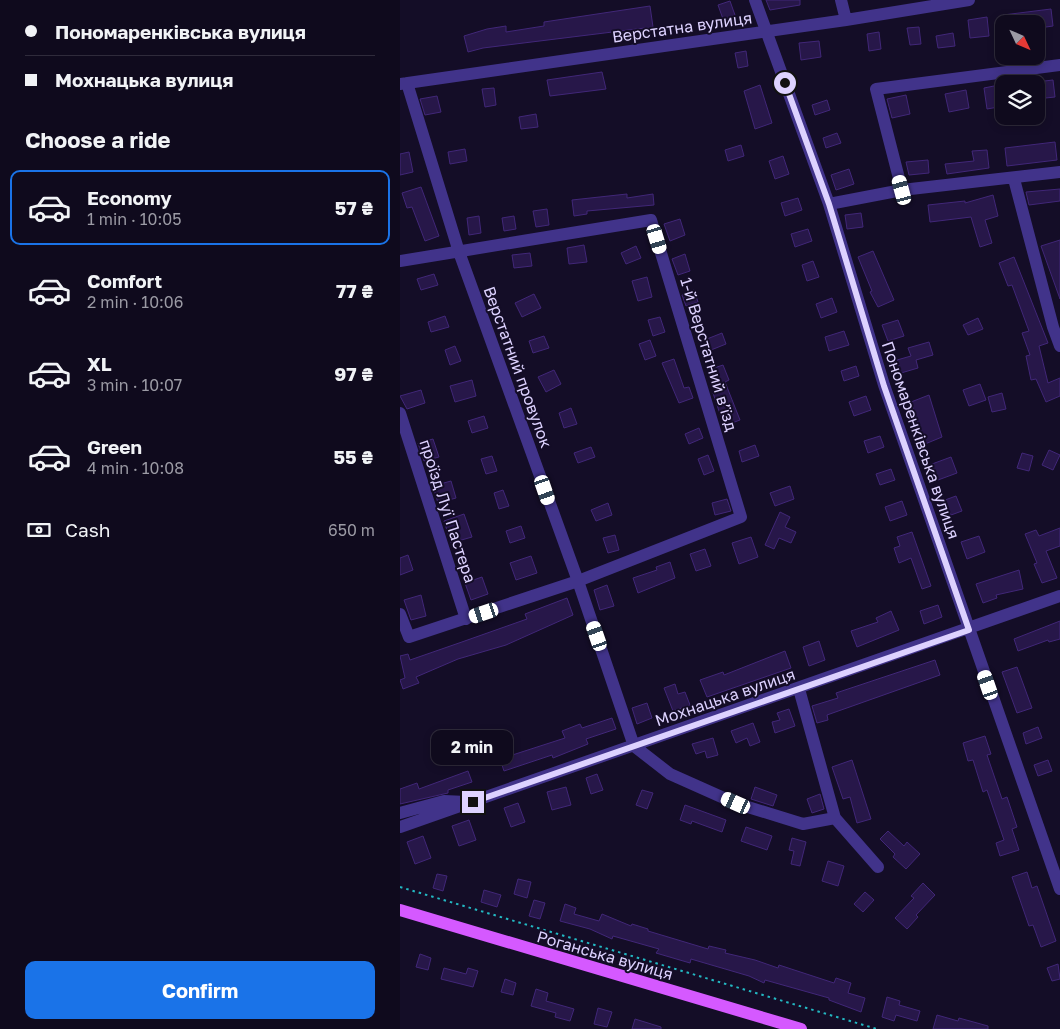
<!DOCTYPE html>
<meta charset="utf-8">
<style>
body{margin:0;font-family:"Golos Text",sans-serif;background:#1d182a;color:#f1f3f6;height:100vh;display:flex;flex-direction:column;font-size:19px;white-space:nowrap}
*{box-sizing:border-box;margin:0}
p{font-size:16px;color:#9b9aa4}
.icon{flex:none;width:28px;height:28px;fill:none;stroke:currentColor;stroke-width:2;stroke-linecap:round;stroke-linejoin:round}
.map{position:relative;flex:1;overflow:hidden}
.drawer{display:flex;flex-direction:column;background:#0f0a1d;width:400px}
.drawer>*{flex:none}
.hud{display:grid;align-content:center;height:110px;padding:0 25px;background:#0f0a1d}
.needle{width:32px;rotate:134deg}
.tools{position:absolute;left:595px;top:15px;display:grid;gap:10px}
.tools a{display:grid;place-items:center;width:50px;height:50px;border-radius:10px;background:#0f0a1d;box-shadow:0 2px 8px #0003,0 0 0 1px #2f2b3b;font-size:25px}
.end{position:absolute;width:22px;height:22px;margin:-11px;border:6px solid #ddd2ff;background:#111;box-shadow:0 0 0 2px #111}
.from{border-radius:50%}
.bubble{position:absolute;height:35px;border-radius:10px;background:#0f0a1d;box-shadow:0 2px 8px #0003,0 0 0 1px #2f2b3b;font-size:16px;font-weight:700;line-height:35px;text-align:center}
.car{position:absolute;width:15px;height:30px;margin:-15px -8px;border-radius:6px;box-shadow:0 0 4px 1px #0007;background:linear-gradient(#fff 24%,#345 0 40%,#fff 0 76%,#345 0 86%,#fff 0)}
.hud b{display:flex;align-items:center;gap:18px;height:48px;font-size:19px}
.hud b+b{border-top:1px solid #2f2b3b}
.hud i{width:12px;height:12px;background:#f1f3f6}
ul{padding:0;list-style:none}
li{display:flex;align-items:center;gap:15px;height:75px;margin:0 10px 8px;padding:0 15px;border:2px solid transparent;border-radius:10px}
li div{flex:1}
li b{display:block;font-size:19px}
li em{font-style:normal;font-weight:700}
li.on{border-color:#1a73e8}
li>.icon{width:45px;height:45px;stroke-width:1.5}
h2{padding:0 25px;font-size:22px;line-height:60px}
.pay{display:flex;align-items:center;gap:12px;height:55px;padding:0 25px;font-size:19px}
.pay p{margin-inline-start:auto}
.primary-button{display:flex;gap:10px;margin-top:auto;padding:10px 25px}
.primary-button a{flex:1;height:58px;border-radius:10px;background:#1a73e8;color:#fff;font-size:20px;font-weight:700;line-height:58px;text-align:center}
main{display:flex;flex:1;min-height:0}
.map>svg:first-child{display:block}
.building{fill:#271749;stroke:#412778}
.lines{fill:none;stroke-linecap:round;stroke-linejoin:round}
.path{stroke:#23b8c2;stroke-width:2;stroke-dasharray:2.5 4;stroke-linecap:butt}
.minor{stroke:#41338a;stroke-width:12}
.major{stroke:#d559ff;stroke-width:12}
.route{stroke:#ddd2ff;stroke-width:6}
.labels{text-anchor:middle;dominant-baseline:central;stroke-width:4;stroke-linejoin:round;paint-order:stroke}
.street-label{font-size:16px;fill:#ddd2ff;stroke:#140d27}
</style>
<main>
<section class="drawer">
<div class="hud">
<b><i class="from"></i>Пономаренківська вулиця</b>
<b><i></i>Мохнацька вулиця</b>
</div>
<h2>Choose a ride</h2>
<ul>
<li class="on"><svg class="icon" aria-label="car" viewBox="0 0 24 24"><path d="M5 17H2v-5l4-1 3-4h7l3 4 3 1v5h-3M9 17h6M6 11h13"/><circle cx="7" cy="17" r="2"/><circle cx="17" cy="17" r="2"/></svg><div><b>Economy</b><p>1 min · 10:05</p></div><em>57 ₴</em></li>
<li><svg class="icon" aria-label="car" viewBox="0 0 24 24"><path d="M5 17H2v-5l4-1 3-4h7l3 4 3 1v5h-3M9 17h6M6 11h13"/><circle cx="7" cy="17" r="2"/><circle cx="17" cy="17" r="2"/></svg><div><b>Comfort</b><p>2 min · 10:06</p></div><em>77 ₴</em></li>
<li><svg class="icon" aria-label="car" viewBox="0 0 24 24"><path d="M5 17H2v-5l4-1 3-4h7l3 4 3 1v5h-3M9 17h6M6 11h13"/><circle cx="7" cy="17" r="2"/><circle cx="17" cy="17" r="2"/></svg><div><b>XL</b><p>3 min · 10:07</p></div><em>97 ₴</em></li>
<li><svg class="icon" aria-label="car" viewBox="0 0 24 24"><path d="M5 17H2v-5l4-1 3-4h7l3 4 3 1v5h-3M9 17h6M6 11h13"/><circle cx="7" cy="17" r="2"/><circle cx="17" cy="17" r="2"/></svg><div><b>Green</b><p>4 min · 10:08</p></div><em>55 ₴</em></li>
</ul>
<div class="pay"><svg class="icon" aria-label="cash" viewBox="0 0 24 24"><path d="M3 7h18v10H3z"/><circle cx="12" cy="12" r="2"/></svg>Cash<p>650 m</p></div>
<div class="primary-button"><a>Confirm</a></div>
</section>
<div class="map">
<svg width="660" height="1029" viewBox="0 0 660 1029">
<rect width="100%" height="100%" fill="#140d27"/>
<path class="building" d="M366,0H400V5L370,10Z
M330,1L336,18L323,19L318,5Z
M250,6L253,27L83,48L68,52L64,36L87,29L106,26V32L144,26V22Z
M651,9L653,26L639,28L638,24H604L603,15Z
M587,17L589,36L570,38L568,20Z
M519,27L521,44L510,45L507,28Z
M479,32L481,49L469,51L467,34Z
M553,33L555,46L538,48L536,36Z
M419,41L421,57L401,60L399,43Z
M346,51L348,66L338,68L335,53Z
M202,72L206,89L150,96L147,80Z
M653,80L655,97L636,99V82Z
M604,84V106L587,109L584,88Z
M360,85L372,123L355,129L344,91Z
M94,88L96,105L85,107L82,89Z
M566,90L569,108L549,112L545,94Z
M506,95L510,114L492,118L487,99Z
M37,96L41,112L25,115L20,99Z
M427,100L430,110L415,115L412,105Z
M136,114L138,127L121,129L119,117Z
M437,133L441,143L426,148L423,138Z
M655,142L657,160L607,166L605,148Z
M341,145L344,156L328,161L325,150Z
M65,149L67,161L50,164L48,152Z
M587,150L589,168L547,174L545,164L574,161L572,151Z
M9,152L13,172L0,175V154Z
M383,156L389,174L375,179L369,161Z
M528,160L529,173L509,175L506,162Z
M449,169L454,184L436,190L431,175Z
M21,187L39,236L25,241L12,207L7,208L2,193Z
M660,189V201L629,205L626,192Z
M227,194V198L253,194L254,205L187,211V214L174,216L172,200Z
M593,195L598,216L585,220L592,243L580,247L571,217L530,222L528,205L565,201V203Z
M398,198L402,210L385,216L381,203Z
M147,209L149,225L136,227L133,211Z
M461,213L463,227L447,229L445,215Z
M79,216L81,233L69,235L67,218Z
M114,216L116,229L104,231L102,218Z
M280,219L285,235L270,241L264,224Z
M408,229L412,241L395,247L391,234Z
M660,240V299L641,246Z
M184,245L187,262L169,264L167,248Z
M236,246L241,258L226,264L221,253Z
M473,251L494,300L478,307L470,292L472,291L458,257Z
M130,253L132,266L114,268L112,255Z
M285,254L290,271L278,275L272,259Z
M614,257L648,343L639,346L648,383L660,378V396L646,402L636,379L631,380L626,356L630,355L622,333L629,331L612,285L608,286L599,263Z
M413,261L419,277L407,281L402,265Z
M34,274L38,285L21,290L17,279Z
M247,277L252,297L238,301L232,281Z
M294,290L298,302L286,306L282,295Z
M134,294L141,308L122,317L115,303Z
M432,298L437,312L421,318L416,304Z
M45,316L49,327L31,332L28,322Z
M260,317L265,332L253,336L248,320Z
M578,318L583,329L568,335L563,325Z
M498,320L504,336L488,341L482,325Z
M444,331L449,345L429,351L425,337Z
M322,333L326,344L311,350L307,339Z
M144,336L149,348L133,353L129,341Z
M250,340L256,356L245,360L239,344Z
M529,342L533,355L516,360L518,368L501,373L497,360L511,356L508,348Z
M55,346L61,361L50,365L45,350Z
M274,359L284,388L289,387L293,398L279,403L262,363Z
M323,365L329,380L325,382L340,420L324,426L313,393L318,391L311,369Z
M456,366L459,376L444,381L441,371Z
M154,370L161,384L146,392L138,377Z
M72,380L76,396L55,402L50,386Z
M580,384L586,400L569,406L563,390Z
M21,390L25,403L7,409L0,396Z
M602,393L606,409L592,412L588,397Z
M529,395L542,437L525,444L511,402Z
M466,396L471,410L454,416L449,402Z
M171,408L177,424L164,428L159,413Z
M84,416L88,428L72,433L68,421Z
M299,428L303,438L289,444L285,434Z
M480,436L484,447L468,453L464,441Z
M33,439L39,457L24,461L18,443Z
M355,445L359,456L342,462L339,451Z
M191,447L195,457L178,463L174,453Z
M649,450L660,455L653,470L642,465Z
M622,453L633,456L629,471L617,468Z
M308,455L314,471L304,475L298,459Z
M92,456L97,471L86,474L81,459Z
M551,457L557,473L538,480L532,464Z
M491,469L495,480L480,485L476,474Z
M51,481L56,498L38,503L33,486Z
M390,486L394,499L375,506L370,493Z
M103,490L109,506L99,509L94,493Z
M556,496L562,511L551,515L545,500Z
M327,499L331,511L315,515L312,503Z
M502,501L507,515L490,521L485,507Z
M208,503L212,515L196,521L191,510Z
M380,512L390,517L385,527L396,532L391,543L379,538L374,549L365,545Z
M64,514L72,537L51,543L44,521Z
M121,526L125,538L110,543L106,531Z
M660,528V546L646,551L657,578L642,583L634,564L637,563L625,534L636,530L639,536Z
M512,532L531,586L522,589L511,558L499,563L494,548L500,546L497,537Z
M215,535L219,550L208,553L203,538Z
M579,536L585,552L567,559L561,542Z
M351,537L358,557L339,564L332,543Z
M305,549L311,566L296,571L290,554Z
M8,555L13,570L0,575V558Z
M131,556L137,573L116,580L110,563Z
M270,562L275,578L238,593L233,578L257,570L256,567Z
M619,570L623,589L596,595L597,598L583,603L576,584Z
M82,577L88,594L71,600L65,583Z
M207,585L214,606L200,610L194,590Z
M21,595L26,616L11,620L4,600Z
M167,598L173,615L106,645L58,659L16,677L19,683L3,689L0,680L5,678L0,656L8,654L10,660L59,643L127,619L125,614Z
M538,605L542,617L524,624L520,611Z
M491,611L499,630L457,647L451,631L478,622L476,618Z
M660,621V639L649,642L648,640L618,651L614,639Z
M419,641L425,660L409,666L403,647Z
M385,651L391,668L307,697L300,680L323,672L324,675Z
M535,660L540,675L427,715L428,720L417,723L412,706L438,698L436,693Z
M617,667L632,708L617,713L602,672Z
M275,684L278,694L285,692L290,705L273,711L264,688Z
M247,703L252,718L237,724L232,708Z
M389,709L395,726L375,733L372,722L380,720L377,713Z
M212,718L216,729L186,739L188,744L153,758L152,755L104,771L100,759L165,738L162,731L180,724L182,728Z
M353,723L360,742L350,746L347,738L336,743L331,731Z
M638,727L642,738L626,744L623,733Z
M585,736L591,754L587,755L602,799L607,797L617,827L612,829L619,850L600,856L596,843L604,840L587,790L583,792L573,760L568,761L563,743Z
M313,738L318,755L307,758L305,751L296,754L292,744Z
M452,760L471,819L457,823L450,797L443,799L432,767Z
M648,760L652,771L638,776L634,765Z
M68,771L72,782L48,790V793L0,804V789L17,783L19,789Z
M197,774L203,790L191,794L186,778Z
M166,787L171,805L152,810L147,792Z
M355,787L377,795L373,806L351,799Z
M242,790L253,793L247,809L236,805Z
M420,794L424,809L412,813L407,799Z
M118,803L125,822L111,827L104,808Z
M285,805L326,820L322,832L292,821L291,824L280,820Z
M69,820L76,840L59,846L52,826Z
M346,827L372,836L367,850L341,841Z
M488,831L504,846L507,842L520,854L506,869L493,857L495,854L480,839Z
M23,836L31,858L15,864L7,842Z
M392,838L406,842L400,866L391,864L394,851L389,850Z
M428,861L444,866L438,886L422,881Z
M627,872L632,888L637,886L656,941L641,947L633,925L629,926L612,877Z
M37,874L47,876L43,891L33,888Z
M118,879L131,882L127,898L114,894Z
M523,883L535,895L516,915L518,917L507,929L495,918L514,898L511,896Z
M84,890L101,895L97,907L81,902Z
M465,892L474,900L463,912L454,904Z
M134,900L145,903L140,919L129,916Z
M165,904L176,908L174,914L199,921L202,914L231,926L232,924L248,929V931L308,949L309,946L326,950L325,953L355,960L378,968L379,965L434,983L436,978L451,983L448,993L465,998L461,1012L429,1000V998L365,980L364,983L349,976L291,959L290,963L256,953L259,949L213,936L212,939L190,929L160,921Z
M20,954L31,958L28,970L16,967Z
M658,964L660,979L652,981L647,968Z
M44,968L66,974L68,968L78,971L73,987L41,979Z
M105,979L116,983L113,995L101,992Z
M136,989L148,993L146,1001L174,1009L170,1021L155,1017L156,1013L131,1006Z
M487,997L500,1001L499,1005L520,1011L517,1021L496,1015L494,1021L482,1017Z
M198,1008L212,1012L207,1027L194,1024Z
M537,1015L558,1021L559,1018L588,1026V1029H533Z
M235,1019L261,1027V1029H232Z"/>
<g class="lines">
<path class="path" d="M0,887L477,1029"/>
<path class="minor" d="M355,0L429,204L484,385L660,889
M441,0L446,20
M7,83L59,252L178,581L234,746L270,774L335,803L403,824L435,818L478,867
M0,84L446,20L569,0
M614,179L653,327L660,346
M502,190L476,89L660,65
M429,204L502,190L660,172
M0,261L251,220L341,517L178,581L9,637L0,614
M0,413L66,619
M399,689L435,818
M0,813L44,801L66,802
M0,827L660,596"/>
<path class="major" d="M0,910L401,1029"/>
</g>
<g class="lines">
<path class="route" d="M73,802L569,630L484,386L429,204L385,83"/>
</g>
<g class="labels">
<g class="street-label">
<text transform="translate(282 27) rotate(-8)">Верстатна вулиця</text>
<text transform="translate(309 354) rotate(73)">1-й Верстатний в’їзд</text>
<text transform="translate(118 367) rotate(70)">Верстатний провулок</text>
<text transform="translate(521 440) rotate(71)">Пономаренківська вулиця</text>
<text transform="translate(48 511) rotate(72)">проїзд Луї Пастера</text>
<text transform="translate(325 697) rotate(-19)">Мохнацька вулиця</text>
<text transform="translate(205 955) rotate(16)">Роганська вулиця</text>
</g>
</g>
</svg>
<div class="tools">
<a><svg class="needle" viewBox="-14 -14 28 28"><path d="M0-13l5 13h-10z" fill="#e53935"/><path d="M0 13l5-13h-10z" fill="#9b9aa4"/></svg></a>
<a><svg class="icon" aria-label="layers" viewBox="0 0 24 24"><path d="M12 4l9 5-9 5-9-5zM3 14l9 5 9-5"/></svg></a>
</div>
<i class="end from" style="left:385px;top:83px"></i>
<i class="end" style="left:73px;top:802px"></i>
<div class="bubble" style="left:31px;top:730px;width:82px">2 min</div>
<i class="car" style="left:502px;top:190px;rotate:345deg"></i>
<i class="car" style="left:257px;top:239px;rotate:163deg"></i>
<i class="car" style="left:145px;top:490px;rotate:161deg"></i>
<i class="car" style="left:84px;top:613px;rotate:252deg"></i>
<i class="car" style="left:197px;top:636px;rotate:341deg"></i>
<i class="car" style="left:588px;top:685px;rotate:341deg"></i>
<i class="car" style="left:336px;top:803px;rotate:294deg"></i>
</div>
</main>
